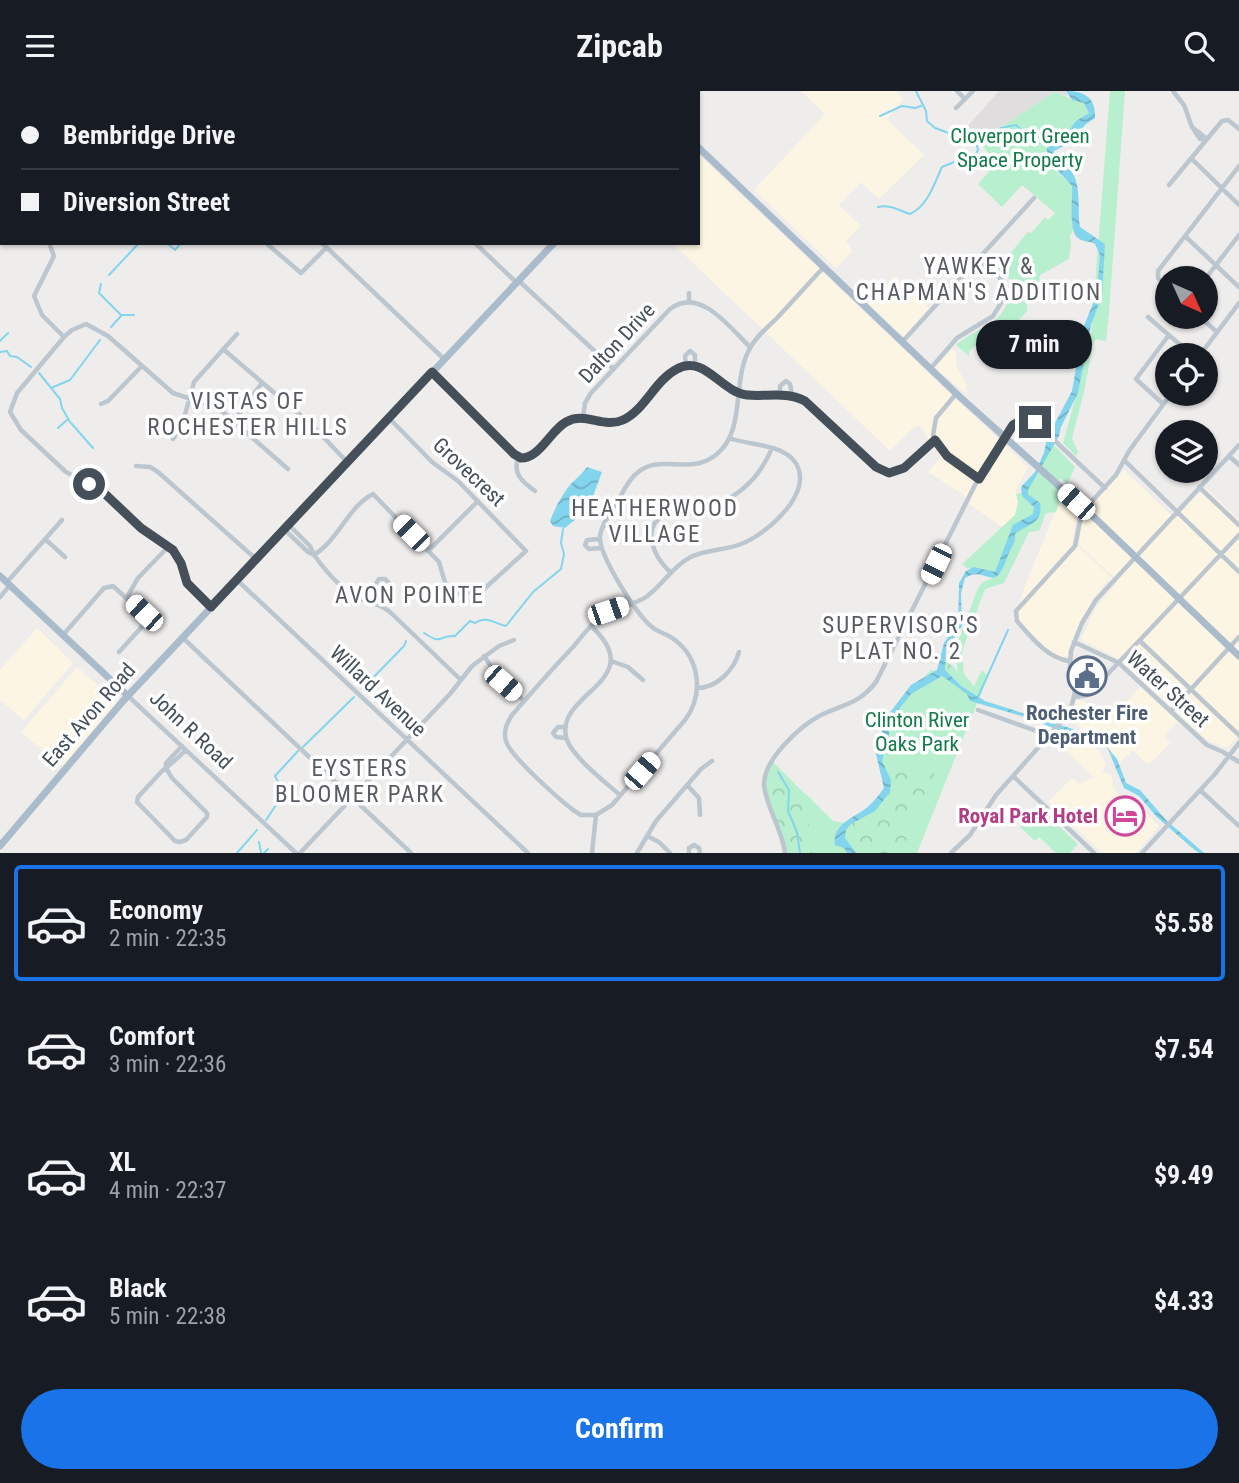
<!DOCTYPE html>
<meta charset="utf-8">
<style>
body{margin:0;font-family:"Roboto Condensed",sans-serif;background:#242831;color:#f1f3f6;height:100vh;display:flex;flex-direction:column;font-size:26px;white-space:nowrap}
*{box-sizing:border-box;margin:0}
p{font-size:23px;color:#9ea1a6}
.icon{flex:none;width:38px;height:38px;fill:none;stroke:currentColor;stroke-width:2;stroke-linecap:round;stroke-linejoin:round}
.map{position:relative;height:762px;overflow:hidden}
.details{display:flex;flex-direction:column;background:#171b24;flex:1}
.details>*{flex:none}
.top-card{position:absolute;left:0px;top:0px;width:700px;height:154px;box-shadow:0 2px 5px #0004;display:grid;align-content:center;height:154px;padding:0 21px;background:#171b24}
.needle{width:46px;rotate:135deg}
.controls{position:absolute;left:1155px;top:175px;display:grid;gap:14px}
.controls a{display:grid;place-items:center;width:63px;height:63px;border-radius:50%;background:#171b24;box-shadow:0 2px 5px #0004;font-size:35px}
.end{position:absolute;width:32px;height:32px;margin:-16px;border:9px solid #444f5a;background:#fff;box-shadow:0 0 0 4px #fff}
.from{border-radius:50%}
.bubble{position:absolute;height:49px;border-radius:24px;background:#171b24;box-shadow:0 2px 5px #0004;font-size:23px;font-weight:700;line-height:49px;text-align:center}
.car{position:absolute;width:21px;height:42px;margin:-21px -10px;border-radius:9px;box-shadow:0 0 5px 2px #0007;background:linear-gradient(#fff 24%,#345 0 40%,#fff 0 76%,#345 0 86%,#fff 0)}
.top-card b{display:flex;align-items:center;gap:24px;height:66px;font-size:26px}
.top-card b+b{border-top:2px solid #363941}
.top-card i{width:18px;height:18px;background:#f1f3f6}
ul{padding:12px 0 0;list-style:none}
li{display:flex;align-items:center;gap:21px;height:116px;margin:0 14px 10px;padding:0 7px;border:4px solid transparent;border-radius:7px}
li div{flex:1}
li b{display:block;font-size:26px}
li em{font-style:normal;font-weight:700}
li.on{border-color:#1a73e8}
li>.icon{width:63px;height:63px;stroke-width:1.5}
.cta{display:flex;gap:14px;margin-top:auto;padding:14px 21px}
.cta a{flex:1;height:80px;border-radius:42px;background:#1a73e8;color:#fff;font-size:28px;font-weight:700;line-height:80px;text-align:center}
header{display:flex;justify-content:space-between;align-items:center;height:91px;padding:0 21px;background:#171b24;font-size:32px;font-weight:700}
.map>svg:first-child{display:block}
.commercial{fill:#fcf5e3}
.education{fill:#e0ddde}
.forest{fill:url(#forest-crowns)}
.green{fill:#b8efce}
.water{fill:url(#water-waves)}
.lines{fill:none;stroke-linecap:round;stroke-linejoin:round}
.stream{stroke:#83d5ed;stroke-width:2}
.minor{stroke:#bcc6cf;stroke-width:4.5}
.major{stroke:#abc;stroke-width:7}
.route{stroke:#444f5a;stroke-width:9}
.labels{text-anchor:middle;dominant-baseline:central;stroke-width:7;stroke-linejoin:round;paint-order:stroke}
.park-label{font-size:21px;fill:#147b4a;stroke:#fff}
.street-label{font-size:21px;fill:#444f5a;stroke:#fff}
.service-label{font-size:21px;font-weight:bold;fill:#4e5e75;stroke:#fff}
.hotel-label{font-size:21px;font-weight:bold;fill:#b23c85;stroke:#fff;text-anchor:end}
.neighbourhood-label{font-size:23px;letter-spacing:2px;fill:#585c61;stroke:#fff}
</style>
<header><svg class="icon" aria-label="menu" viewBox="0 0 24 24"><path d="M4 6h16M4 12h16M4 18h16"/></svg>Zipcab<svg class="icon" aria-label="search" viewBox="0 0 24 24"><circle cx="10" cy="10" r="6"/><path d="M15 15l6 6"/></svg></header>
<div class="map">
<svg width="1239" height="762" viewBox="0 0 1239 762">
<defs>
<pattern id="forest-crowns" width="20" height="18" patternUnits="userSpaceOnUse" patternTransform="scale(1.75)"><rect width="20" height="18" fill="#b8efce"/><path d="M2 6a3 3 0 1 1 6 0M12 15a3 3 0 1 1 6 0" fill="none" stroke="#9fcfb3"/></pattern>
<pattern id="water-waves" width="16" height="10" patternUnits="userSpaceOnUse" patternTransform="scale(1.75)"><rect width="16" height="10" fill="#83d5ed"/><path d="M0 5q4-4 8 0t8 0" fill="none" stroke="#6dafc3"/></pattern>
</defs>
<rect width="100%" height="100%" fill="#efecec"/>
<path class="commercial" d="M801,0H896L903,8L887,28L924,64L879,108L861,91L839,114L861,135L846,150L853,160L836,177L754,99L825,23Z
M698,63L1028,376L1016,399L1018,411L1015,424L1002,436L969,413L971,409L928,381L941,366L920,335L914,336L890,360L672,152H698Z
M895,185L929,217L904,246L869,213Z
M952,258L956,261L957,277L967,293L965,302L934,276Z
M1124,379L1175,428L1205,396L1239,429V644L1227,657L1208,650L1117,567L1081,549L1095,518L1118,490L1079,454L1082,423Z
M1061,406L1077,420L1072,452L1076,453L1113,488L1107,490L1095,505L1073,546L1067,566L1061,567L1049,560L1017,527L1023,500Z
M37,537L73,572L24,629L0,609V579Z
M77,576L117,611L62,676L21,641Z
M1140,596L1178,631L1164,645L1170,652L1151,672L1147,673L1133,659L1119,672L1111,659L1100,647L1086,641L1072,629L1077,609L1084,610L1107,631Z
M1058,644L1093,655L1099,660L1106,672L1102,682L1111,683L1114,698L1124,707L1134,710L1159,735L1136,762H1102L1048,711L1072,687L1080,693L1093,686L1054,648Z"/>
<path class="education" d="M999,0H1066L1068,5L1054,1L979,51L966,37Z"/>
<path class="forest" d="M942,569L953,575L968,596L911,762H785L764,691L772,670L832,730L847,732L875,712L885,696L882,664L939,578Z"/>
<path class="green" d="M1110,0H1125L1109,221L1106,250L1096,248L1093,253L1084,301L1072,347L1078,361L1076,365L1063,352L1075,309L1087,246H1091Z
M1054,1C1065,4 1073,11 1084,11L1089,22L1076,30L1063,47L1047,57L1048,72L1072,95L1073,139L1070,145L1071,153L1069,168L1040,184L1037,209L1027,212V220L1019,229L1017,247C1000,259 986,241 969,261V265L956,254C985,230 1009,236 1011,189L997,178L1028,141L1031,142L1045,126L1048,129L1055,122L1022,94L1002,116L978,93L997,72L979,51Z
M1050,350L1075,376L1067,393L1060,387L1057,395L1063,401L1056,421L1046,422L1039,440L1029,441L1004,492L985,498L962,560L964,583L974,595L982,579L988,585L917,762H901L938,673H879L886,632L920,590L931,579L938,580L958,593L956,555L978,497L983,491L993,487L992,485L967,477L962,473L1015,424L1018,411L1016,403L1022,402L1028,398Z
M805,702L865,762H812Z
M1045,722L1078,753L1070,762H1056L1039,746L1035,750L1020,736Z"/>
<path class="water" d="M1066,0C1085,0 1096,7 1095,27L1086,33L1068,53L1054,60L1053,66C1058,72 1066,75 1071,80C1082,94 1077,120 1080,136L1105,153L1102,204L1091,234L1078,302L1061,336L1059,345L1028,399V403L1040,412C1044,432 1028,433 1015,443C1016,453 1011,456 1008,464C994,507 987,473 965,487L961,502L962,535L946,559L945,579L961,595L985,610L1098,646L1117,668L1126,692L1140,699L1166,729L1204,762H1199L1191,756L1157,726L1139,705L1124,697L1108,658L1092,647L1064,641L1025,626L970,610L967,603L942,585L911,603L896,622L889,634V644L882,670L891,689L890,701L875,720L851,733L846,739L845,747L856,762H847L844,757L835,754C832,734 851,728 865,718C872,713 879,704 884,697L876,663L885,628L911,594L937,579L944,552L958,531L959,492L966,480L974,476L995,481L1013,434L1033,423L1034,416L1022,405L1021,396L1035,381L1044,362L1047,347L1072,300L1083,237L1097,203L1100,164L1095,153C1090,150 1082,151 1078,147C1068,140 1073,107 1072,95L1047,68V57L1063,47L1076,30L1089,22L1084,12L1072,9Z
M587,376L602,381L592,408L582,423L565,437L553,435L550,430C554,419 560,408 567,398C572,390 581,385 587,376Z"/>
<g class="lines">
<path class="stream" d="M486,0L488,2
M916,0L926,20L927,30L935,37L974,51L1001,37L1016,34C1024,41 1029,47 1041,43L1047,50L1049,55
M880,25L902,15L915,17L921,15
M878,116C890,113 900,120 910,123C928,115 934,93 942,76L959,69L975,65L978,59L976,51
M168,153L175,159L181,152
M109,184L139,152
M101,193L99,202L121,224H134
M111,236L121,225
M0,250L8,242
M0,261L7,260L10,265L17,266L31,276
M39,282L60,308L62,317L70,331
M51,297L70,289L100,249
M71,332L93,357
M58,337L67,329
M424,542C444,555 437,544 455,545L470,530L475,532C487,524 495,533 506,535L533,501L561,478L564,463L561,452L563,438
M362,598L404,555L406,550
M978,606L1008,539
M303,656L354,606
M778,681L789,699L788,720L797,741L800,762
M266,729L284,702L275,685L298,660
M259,751L261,762
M237,762L257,739
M264,762L268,758"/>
<path class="minor" d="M151,0L153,2
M306,0L308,2
M368,0L370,2
M957,0L965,8
M1173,0L1184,14L1192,36
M29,2L30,0
M125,2L126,0
M263,2L264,0
M327,2L329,0
M956,17L973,0
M0,33L2,32
M1192,36L1207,48H1200Z
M1192,68L1239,114
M1169,94L1222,30L1228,29L1239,38
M0,142L2,140
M1185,145L1239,196
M49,152L54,165L34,205L42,224L64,246
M266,152L301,182L326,157
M322,152L444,268
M475,152L516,191
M1206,187L1239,144
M519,190L614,278
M1167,196L1158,187V180L1239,75
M689,202V211
M1148,226L1192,264
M1200,226L1217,241
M903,250L1034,107
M223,258L311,333L347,371
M1200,264L1239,212
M686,274L685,265L690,260L695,264V274
M931,277L957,247L993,225L1001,212L1004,198L1003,192L1000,187L978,169
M432,281L514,363L521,367C540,366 550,340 566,331C585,320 603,338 623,329C645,319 655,289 677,278C702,264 715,294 737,302C759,309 782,299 805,310L883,380H899L935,350
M780,303V295L786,290L790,293L792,304
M956,303L936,327L933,344L947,365L979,388
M101,313L108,310L141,276
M1163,313L1136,288L1169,244
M389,327L432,371L458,390L526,460L484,498L449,505L439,471L373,403C348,416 339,448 314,464C325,479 342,500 359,507C370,512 380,513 390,521L461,589
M583,327L585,312L591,302L670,218C700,195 730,237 750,256
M234,330L262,292
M173,348L182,334L194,291L237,243
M1229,365L1239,374
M518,366C513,383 521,390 535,400
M1124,369L1239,481
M136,375L150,376L158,381L256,468
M1199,396L1239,434
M285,439L308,461L314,464L310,455L289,434
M45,448L65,466
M600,448L587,449L585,454L589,458L601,457
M429,459L478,410
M671,482C655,467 639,438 665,423C674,417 686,419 696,418C732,414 759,389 772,357
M237,489L528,762
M7,491L62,429
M0,506L10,494
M127,506L138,487L168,456
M377,512L380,501L388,497L389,492L385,488H379L376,493L380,501
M211,516L187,492L181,472L173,459L141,437L103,401L66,381L21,339L10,321L17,302L64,246L72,239L86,233L108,245L173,302L206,313L223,321L288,378
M591,535C652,591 551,602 567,649C573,666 606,692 620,704
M63,544L104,497L113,495L149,528L119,561
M183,547L411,762
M1140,550L1239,644
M1074,551L1119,572L1207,654L1223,661L1239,671
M484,565L499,587L524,610
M611,570L628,576L643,589
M1069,570C1047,567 1031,546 1017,530L1016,520L1075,455L1082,421L1116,384L1129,360L1171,303
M697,597C717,597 734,579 739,561
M128,605L296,762
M1075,606L1088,604L1239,444
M978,619L1050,645
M1171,620L1239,546
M566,636H558L553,642L556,646L566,647
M166,677L172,687L207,722V726L186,749L180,751L175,750L137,711L138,706L162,680C171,673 178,667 186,659
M166,677V672L182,655
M1013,685L1094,762
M687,694L699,707L700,724
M1200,699L1239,735
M596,724L612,714L685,629C704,604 700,568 675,549C668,543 659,542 652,536C637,525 598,463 600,445C602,432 612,419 619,408C624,399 629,388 637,382C661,361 690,386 717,363C746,339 732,290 749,259C755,246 767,237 777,227C793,210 808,193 824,176
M596,724H581L573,719C559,708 510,665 506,650C503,640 507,632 512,624C532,601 552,578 573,556C582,545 591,533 602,525C615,515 633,515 646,506C662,495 672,476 689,467C705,458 724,460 741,453C765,444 807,408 799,379C791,352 750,355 729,347
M647,745L659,751L670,762
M300,762L450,603L472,575L499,555L514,549
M592,762L596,724
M637,762L656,730L701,678L712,670
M689,762V757L694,754L699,757L700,762
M785,762C782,738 766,716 764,694C763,669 800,635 821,624C844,613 859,613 876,591L976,392L1011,336L1017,331L1025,329L1037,333L1105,397
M951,762L970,744L996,704L1070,621L1075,601L1070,577L1071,560L1082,532L1096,509L1239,354
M1142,762L1215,683L1239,652"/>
<path class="major" d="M639,0L641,2
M696,2L697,0
M698,56L960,306L1097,429L1239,565
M0,485L128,605
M0,755L123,610L554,152"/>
</g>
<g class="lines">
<path class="route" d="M89,393L103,401L141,437L173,459L181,472L187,492L211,516L432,281L514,363L521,367C540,367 550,340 566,331C585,320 603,338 623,329C645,319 655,289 677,278C704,263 721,301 747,304C768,306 786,300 805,310L876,376L889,382L904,377L935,349L947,365L979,388L1013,334L1022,329L1035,331"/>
</g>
<defs>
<g id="civic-ring" transform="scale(2.0125)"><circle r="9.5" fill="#fff" stroke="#5c6f8a" stroke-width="1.5"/><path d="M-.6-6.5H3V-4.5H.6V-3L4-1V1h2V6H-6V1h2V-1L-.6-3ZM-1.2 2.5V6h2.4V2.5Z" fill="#5c6f8a"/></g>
<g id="hotel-ring" transform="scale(2.0125)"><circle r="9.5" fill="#fff" stroke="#d1479c" stroke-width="1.5"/><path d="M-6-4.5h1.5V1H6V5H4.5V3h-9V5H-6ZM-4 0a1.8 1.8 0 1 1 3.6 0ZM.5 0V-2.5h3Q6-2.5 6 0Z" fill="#d1479c"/></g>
</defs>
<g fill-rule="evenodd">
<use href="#civic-ring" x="1087" y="585"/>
<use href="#hotel-ring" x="1125" y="725"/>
</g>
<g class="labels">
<g class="park-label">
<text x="1020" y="45">Cloverport Green<tspan x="1020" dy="24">Space Property</tspan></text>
<text x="917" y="629">Clinton River<tspan x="917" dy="24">Oaks Park</tspan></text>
</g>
<g class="street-label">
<text transform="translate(617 252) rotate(-47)">Dalton Drive</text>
<text transform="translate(469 381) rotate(43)">Grovecrest</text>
<text transform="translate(1168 598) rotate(42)">Water Street</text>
<text transform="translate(378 600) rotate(43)">Willard Avenue</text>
<text transform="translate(89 624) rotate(-49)">East Avon Road</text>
<text transform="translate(191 639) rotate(43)">John R Road</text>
</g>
<g class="service-label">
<text x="1087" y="622">Rochester Fire<tspan x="1087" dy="24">Department</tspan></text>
</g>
<g class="hotel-label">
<text x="1098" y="725">Royal Park Hotel</text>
</g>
<g class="neighbourhood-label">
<text x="979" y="175">YAWKEY &amp;<tspan x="979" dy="26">CHAPMAN'S ADDITION</tspan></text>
<text x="248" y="310">VISTAS OF<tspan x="248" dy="26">ROCHESTER HILLS</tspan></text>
<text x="655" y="417">HEATHERWOOD<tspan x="655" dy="26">VILLAGE</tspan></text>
<text x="410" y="504">AVON POINTE</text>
<text x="901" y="534">SUPERVISOR'S<tspan x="901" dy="26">PLAT NO. 2</tspan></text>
<text x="360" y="677">EYSTERS<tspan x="360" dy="26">BLOOMER PARK</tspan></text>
</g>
</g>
</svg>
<div class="controls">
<a><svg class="needle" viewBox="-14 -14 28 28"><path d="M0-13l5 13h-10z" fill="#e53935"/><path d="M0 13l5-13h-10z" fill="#9ea1a6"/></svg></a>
<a><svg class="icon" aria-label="locate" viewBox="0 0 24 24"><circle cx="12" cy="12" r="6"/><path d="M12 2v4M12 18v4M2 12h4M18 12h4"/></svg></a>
<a><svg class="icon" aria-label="layers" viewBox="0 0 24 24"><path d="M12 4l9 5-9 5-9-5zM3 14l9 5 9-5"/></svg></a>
</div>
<i class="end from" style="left:89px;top:393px"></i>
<i class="end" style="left:1035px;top:331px"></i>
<div class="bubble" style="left:976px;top:229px;width:116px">7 min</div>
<i class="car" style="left:1076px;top:411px;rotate:312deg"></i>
<i class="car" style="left:411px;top:442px;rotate:315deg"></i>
<i class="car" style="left:936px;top:473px;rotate:206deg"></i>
<i class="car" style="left:608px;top:520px;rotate:71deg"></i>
<i class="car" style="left:144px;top:522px;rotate:313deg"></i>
<i class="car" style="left:503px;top:592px;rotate:131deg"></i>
<i class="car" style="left:642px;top:680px;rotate:41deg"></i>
<div class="top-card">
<b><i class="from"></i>Bembridge Drive</b>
<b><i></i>Diversion Street</b>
</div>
</div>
<section class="details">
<ul>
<li class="on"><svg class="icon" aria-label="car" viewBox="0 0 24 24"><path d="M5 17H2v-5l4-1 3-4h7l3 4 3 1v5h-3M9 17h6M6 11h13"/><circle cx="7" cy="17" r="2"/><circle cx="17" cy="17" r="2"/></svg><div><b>Economy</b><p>2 min · 22:35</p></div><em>$5.58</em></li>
<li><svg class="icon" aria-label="car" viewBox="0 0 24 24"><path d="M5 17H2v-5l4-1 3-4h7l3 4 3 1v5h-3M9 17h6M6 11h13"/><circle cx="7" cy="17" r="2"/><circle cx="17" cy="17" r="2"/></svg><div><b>Comfort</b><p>3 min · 22:36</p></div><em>$7.54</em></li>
<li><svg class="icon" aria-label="car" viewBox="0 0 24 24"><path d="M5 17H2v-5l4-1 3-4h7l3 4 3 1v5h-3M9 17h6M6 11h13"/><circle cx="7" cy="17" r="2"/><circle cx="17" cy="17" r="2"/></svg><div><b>XL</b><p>4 min · 22:37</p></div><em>$9.49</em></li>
<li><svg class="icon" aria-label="car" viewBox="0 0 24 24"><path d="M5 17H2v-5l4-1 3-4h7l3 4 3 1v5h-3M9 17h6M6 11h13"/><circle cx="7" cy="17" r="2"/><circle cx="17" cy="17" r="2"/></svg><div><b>Black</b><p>5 min · 22:38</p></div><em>$4.33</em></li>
</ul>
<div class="cta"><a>Confirm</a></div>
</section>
